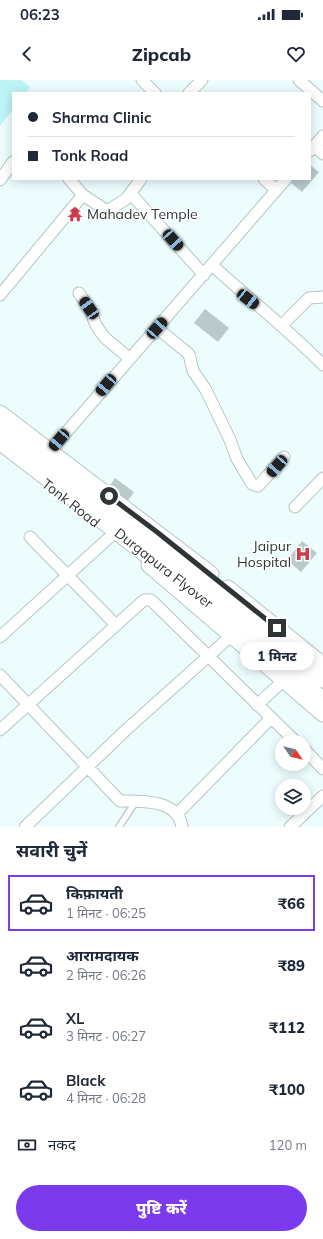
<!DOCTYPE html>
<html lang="hi">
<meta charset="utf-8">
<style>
body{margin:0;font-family:Mulish,"Noto Sans Devanagari",sans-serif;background:#f6f6f7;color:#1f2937;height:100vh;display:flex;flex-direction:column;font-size:15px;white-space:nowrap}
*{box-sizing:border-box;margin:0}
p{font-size:13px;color:#747a83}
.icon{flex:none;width:22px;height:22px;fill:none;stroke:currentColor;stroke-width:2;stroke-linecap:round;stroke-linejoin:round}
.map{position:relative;height:747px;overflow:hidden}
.drawer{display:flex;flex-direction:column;background:#fff;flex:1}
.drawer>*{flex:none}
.guide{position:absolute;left:12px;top:12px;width:299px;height:88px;border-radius:0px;box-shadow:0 2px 10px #0003;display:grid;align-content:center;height:88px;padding:0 16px;background:#fff}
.needle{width:26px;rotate:124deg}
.fabs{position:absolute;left:275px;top:655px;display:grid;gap:8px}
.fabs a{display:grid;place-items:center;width:36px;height:36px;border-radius:50%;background:#fff;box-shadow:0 2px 10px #0003;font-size:20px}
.end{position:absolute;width:18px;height:18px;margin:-9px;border:5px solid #2f3536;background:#fff;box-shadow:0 0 0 2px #fff}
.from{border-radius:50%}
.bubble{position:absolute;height:28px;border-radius:14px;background:#fff;box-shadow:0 2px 10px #0003;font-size:13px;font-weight:800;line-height:28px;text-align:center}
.car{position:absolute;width:12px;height:24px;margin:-12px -6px;border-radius:5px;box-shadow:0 0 3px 1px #0007;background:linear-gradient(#222 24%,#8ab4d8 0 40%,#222 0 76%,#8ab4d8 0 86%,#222 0)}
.guide b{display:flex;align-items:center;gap:14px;height:38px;font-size:15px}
.guide b+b{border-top:1px solid #e0e1e3}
.guide i{width:10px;height:10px;background:#1f2937}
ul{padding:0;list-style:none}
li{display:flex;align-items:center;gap:12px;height:56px;margin:0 8px 6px;padding:0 8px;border:2px solid transparent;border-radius:0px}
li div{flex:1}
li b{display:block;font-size:15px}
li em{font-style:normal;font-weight:800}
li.on{border-color:#7c3aed}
li>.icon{width:36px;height:36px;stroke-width:1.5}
h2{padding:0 16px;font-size:18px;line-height:48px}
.pay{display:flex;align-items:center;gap:10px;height:44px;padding:0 16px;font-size:15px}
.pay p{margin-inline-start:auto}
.button{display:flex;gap:8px;margin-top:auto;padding:8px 16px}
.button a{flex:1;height:46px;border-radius:24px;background:#7c3aed;color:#fff;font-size:16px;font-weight:800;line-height:46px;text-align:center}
.status{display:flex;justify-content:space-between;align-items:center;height:28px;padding:0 20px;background:#fff;direction:ltr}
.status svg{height:11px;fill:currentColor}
header{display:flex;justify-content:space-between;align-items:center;height:52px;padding:0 16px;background:#fff;font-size:18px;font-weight:800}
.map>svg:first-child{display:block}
.green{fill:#bdf4f5}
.building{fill:#bacacb}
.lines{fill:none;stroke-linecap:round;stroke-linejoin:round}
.lane-casing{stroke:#b5c5c5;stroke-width:8}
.street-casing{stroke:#b5c5c5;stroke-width:13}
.secondary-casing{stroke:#b5c5c5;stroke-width:17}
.primary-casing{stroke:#b5c5c5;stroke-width:19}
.lane{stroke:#fff;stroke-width:5.5}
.street{stroke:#fff;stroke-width:11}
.secondary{stroke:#fff;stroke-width:15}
.primary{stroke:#fff;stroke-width:17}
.route{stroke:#2f3536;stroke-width:5}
.labels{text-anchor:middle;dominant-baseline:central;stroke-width:3;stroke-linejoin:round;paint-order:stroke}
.poi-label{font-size:14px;fill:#2f3536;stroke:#fff;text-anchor:start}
.street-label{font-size:14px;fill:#2f3536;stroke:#fff}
</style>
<div class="status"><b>06:23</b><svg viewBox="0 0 49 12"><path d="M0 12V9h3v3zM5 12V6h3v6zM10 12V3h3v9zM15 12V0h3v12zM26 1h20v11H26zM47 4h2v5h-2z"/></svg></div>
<header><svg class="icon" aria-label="back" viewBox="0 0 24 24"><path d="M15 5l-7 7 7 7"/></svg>Zipcab<svg class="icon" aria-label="heart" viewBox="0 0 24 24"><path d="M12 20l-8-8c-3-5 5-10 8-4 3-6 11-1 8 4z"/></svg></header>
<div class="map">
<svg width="323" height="747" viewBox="0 0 323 747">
<rect width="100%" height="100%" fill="#edfdfe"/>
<path class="green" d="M0,0H21L30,7L26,13H13V29L0,46Z"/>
<path class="building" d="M310,85L319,92L302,112L289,101L291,99H310Z
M75,127L81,133L75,140L69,135Z
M205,229L229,248L218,262L194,243Z
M115,398L134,412L125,425L106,411Z
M302,461L317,473L301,492L287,480Z"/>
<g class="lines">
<g class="lane-casing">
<path id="lane" d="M119,747L136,721"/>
</g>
<g class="street-casing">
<path id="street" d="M142,0L155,13
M299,0L323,21
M189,13L202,0
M315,65L323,74
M310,71L323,56
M69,99L83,115
M264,99L276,110
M0,100L13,82
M131,114L204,195
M212,185C249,219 288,249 323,285
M79,213L89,228L96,245L104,257L129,278
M0,215L83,115L107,131L126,119L141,99
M282,245L309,218L323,217
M157,248L189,274L193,291L206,310L230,360L237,379L252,404L258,406L261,403L284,377
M50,371L286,99
M295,427L323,398
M30,457L116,545
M0,557L112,455
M0,595L120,721C141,721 178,719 182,747
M257,625L284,600
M0,650L144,520H151L296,662
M304,669L323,689
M177,734L271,638
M25,747L127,649L232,555
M290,747L323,716"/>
</g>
<g class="secondary-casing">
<path id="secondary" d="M0,333L211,494
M149,485L323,634
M228,508L323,585"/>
</g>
<g class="primary-casing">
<path id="primary" d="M0,344L201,497L323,599
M0,361L179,499L323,621"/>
</g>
<use href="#lane" class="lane"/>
<use href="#street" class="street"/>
<use href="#secondary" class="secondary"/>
<use href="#primary" class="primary"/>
</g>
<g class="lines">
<path class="route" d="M109,416L157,452L277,548"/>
</g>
<defs>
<g id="temple-bare" transform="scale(1.2)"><path d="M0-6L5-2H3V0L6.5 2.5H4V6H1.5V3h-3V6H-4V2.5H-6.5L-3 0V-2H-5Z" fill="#cb3b4b" stroke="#fff" stroke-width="2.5" paint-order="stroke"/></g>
<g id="hospital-bare" transform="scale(1.2)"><path d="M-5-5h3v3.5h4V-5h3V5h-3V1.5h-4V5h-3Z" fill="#cb3b4b" stroke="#fff" stroke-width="2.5" paint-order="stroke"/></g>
</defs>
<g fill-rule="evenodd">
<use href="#temple-bare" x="75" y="134"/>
<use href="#hospital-bare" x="303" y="474"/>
</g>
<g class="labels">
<g class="poi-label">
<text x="87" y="134">Mahadev Temple</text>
<text x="291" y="466" text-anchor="end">Jaipur<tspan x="291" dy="16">Hospital</tspan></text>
</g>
<g class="street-label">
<text transform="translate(71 423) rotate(38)">Tonk Road</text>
<text transform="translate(164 488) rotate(38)">Durgapura Flyover</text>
</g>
</g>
</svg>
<div class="fabs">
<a><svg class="needle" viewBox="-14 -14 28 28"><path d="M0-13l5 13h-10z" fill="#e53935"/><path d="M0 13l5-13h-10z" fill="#747a83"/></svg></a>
<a><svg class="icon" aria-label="layers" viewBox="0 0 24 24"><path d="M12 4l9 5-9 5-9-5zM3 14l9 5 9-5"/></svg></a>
</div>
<i class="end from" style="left:109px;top:416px"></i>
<i class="end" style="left:277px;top:548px"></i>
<div class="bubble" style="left:240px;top:562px;width:74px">1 मिनट</div>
<i class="car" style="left:173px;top:160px;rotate:138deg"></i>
<i class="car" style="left:248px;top:219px;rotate:128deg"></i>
<i class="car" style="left:89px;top:228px;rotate:325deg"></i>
<i class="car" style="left:157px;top:248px;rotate:42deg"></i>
<i class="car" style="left:106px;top:305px;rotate:220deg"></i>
<i class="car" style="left:59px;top:360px;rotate:220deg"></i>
<i class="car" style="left:277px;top:386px;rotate:221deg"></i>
<div class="guide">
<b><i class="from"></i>Sharma Clinic</b>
<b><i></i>Tonk Road</b>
</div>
</div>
<section class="drawer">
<h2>सवारी चुनें</h2>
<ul>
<li class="on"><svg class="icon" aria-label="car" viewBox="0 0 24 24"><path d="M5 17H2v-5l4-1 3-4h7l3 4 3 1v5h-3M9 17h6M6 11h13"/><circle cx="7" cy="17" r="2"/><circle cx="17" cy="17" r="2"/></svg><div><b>किफ़ायती</b><p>1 मिनट · 06:25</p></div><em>₹66</em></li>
<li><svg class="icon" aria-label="car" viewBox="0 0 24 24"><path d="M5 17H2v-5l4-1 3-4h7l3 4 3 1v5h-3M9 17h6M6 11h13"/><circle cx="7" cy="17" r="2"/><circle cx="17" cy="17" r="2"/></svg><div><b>आरामदायक</b><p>2 मिनट · 06:26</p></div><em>₹89</em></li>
<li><svg class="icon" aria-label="car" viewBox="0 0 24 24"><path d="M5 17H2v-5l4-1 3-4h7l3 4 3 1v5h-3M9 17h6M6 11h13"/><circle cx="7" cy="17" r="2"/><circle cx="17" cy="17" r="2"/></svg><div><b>XL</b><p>3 मिनट · 06:27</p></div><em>₹112</em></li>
<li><svg class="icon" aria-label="car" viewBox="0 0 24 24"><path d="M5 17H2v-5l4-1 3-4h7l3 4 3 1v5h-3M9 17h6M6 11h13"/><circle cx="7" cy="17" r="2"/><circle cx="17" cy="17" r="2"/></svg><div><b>Black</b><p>4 मिनट · 06:28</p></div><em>₹100</em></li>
</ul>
<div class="pay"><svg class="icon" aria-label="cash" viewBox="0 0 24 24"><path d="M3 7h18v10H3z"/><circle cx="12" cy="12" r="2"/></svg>नकद<p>120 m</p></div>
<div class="button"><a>पुष्टि करें</a></div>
</section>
